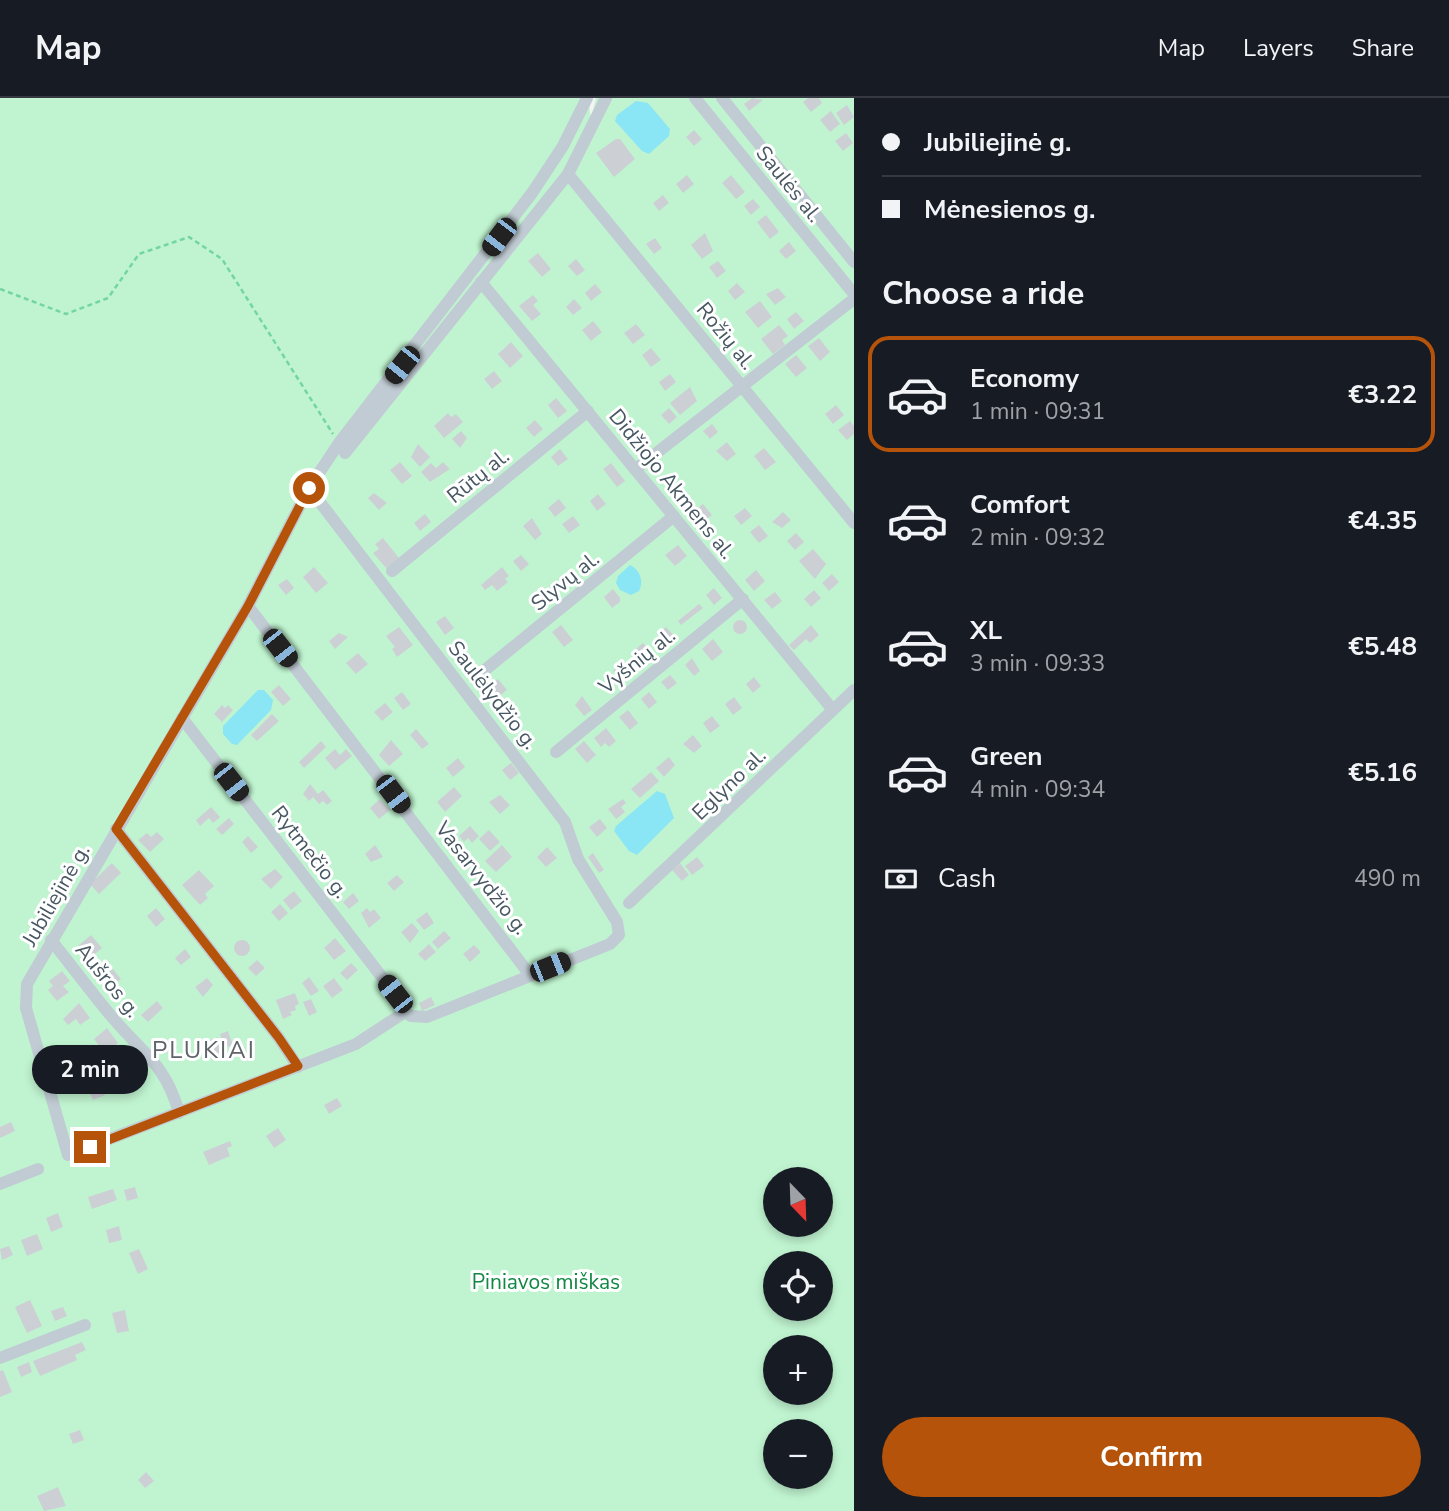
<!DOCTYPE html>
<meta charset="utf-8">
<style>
body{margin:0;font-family:"Nunito Sans",sans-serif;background:#20242c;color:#f1f3f6;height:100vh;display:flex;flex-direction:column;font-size:26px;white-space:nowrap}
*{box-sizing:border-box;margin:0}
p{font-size:23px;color:#9ea1a6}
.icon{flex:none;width:38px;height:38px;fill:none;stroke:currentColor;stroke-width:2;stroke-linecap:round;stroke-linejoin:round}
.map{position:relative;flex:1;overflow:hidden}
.side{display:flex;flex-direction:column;background:#171b24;width:595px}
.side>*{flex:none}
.hud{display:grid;align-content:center;height:154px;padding:0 28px;background:#171b24}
.needle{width:46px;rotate:157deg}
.buttons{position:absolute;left:763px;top:1069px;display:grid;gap:14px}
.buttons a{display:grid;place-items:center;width:70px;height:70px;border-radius:50%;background:#171b24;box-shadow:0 4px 10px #0003;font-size:35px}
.end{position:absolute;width:32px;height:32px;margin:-16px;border:9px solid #b45309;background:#fff;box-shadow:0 0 0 4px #fff}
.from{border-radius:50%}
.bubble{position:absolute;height:49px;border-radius:24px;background:#171b24;box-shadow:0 4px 10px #0003;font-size:23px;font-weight:700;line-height:49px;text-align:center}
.car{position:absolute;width:21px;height:42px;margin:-21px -10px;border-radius:9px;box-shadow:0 0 5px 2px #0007;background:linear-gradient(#222 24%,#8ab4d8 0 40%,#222 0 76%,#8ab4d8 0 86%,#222 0)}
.hud b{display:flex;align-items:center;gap:24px;height:66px;font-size:26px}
.hud b+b{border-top:2px solid #363941}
.hud i{width:18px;height:18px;background:#f1f3f6}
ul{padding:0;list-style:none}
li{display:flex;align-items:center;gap:21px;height:116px;margin:0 14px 10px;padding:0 14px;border:4px solid transparent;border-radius:21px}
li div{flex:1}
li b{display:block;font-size:26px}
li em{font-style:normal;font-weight:700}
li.on{border-color:#b45309}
li>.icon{width:63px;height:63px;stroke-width:1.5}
h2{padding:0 28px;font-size:32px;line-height:84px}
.pay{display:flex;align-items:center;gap:18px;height:77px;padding:0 28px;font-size:26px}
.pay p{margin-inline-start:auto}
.action{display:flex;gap:14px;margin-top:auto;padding:14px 28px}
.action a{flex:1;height:80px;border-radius:42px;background:#b45309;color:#fff;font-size:28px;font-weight:700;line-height:80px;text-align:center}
header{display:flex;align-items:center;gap:42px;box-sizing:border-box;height:98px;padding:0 35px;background:#171b24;border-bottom:2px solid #363941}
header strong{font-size:33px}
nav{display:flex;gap:38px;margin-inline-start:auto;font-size:24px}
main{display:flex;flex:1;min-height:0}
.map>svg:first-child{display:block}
.green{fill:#c0f4d0;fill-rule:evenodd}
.water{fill:#8ae5f4}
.building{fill:#ccd0d5}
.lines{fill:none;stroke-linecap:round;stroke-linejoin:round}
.path{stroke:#74d69f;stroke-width:2.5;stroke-dasharray:5 3.5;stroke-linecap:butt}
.street{stroke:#c0cbd3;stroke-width:12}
.route{stroke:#b45309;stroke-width:9}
.labels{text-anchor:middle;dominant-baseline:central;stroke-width:6;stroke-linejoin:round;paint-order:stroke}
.street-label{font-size:21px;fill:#485862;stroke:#fff}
.park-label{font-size:21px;fill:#108743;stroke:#fff}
.quarter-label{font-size:24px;letter-spacing:2px;fill:#5e6468;stroke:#fff}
</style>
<header>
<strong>Map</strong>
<nav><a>Map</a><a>Layers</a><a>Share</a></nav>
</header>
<main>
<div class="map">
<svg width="854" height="1413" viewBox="0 0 854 1413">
<rect width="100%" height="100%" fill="#f5f3f3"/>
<path class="green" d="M0,0H588L591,20L596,0H854V1413H0ZM775,1082H821V1127H775ZM775,1166H821V1211H775ZM775,1250H821V1295H775ZM775,1334H821V1379H775Z"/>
<path class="water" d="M636,3L648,5L670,31L669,38L649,56L642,53L615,23L617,17Z
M630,467C640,472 644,483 639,493L631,497L620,492L616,485L618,478Z
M258,592H264L273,602L271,612L237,647L232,646L223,636V628Z
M657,693L665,696L674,720L637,757L629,753L614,733L616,728Z"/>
<path class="building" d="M752,0L763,2L749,13L744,6Z
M808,0H819L822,5L811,14L803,4Z
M847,7L854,19L844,27L836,15Z
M831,13L840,26L830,34L820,22Z
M694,32L702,41L694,48L686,39Z
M846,35L853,45L843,53L835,43Z
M616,41H620L635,61L614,79L596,55Z
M687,77L694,86L683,95L676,86Z
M731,77L745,94L736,101L722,85Z
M663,97L669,105L659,113L653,105Z
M753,101L760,109L751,117L744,108Z
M766,117L779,134L770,141L757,124Z
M705,135L713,153L702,161L691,147Z
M655,140L662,150L654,156L646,146Z
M789,144L796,153L786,161L779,153Z
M538,155L551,171L542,179L528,163Z
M576,161L585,172L577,178L568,168Z
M718,163L726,173L717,180L709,169Z
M737,185L745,194L735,202L728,193Z
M595,186L602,194L591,203L585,195Z
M778,190L786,199L775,207L766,196Z
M533,197L538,203L533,207L541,216L532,223L519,208Z
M574,201L582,210L573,217L566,209Z
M760,203L772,219L758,230L745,214Z
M796,214L804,223L794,231L787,221Z
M593,223L602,234L591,243L582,232Z
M636,226L645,237L633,246L624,235Z
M779,227L788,238L782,242L785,247L773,256L761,241Z
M819,240L830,254L820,263L808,248Z
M511,244L523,258L510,270L498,256Z
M651,250L661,262L651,269L642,257Z
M796,257L807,270L796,279L785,266Z
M494,273L502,283L492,291L484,281Z
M670,276L676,284L665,293L659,284Z
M690,289L697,303L680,317L670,305Z
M556,300L567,313L558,320L548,307Z
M836,307L844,317L833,326L825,316Z
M669,310L677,319L669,326L661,317Z
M448,315L451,319L456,316L463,324L444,340L434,328Z
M535,322L543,331L534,339L526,330Z
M850,323L854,328V336L847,342L838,332Z
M712,326L718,334L710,341L703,333Z
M461,333L467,340L460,350L452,341Z
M727,344L736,356L727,363L716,353Z
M418,346L430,359L420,369L411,359Z
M764,350L776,364L765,372L754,358Z
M560,351L568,361L558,368L551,359Z
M400,364L412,378L402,386L390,372Z
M443,364L450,371L430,384L421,374L431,365L436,370Z
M611,365L625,383L617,389L603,371Z
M374,395L387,405L379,412L368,400Z
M598,396L606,406L597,413L590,403Z
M559,401L566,410L555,419L548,410Z
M703,406L712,417L703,424L694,413Z
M745,410L752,418L741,427L734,418Z
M783,414L791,422L782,430L772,424Z
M425,416L431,424L420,433L414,425Z
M573,418L580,427L569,435L562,426Z
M532,420L542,436L535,442L523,428Z
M759,427L768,438L759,445L750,434Z
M796,435L804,444L795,452L787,443Z
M383,440L399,460L386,470L373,455L379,451L375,446Z
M678,447L687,458L675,468L665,457Z
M813,451L826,466L815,481L799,463Z
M521,457L529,466L521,473L513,463Z
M314,469L328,485L316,495L303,479Z
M502,469L509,478L505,481L508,484L497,493L492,487L485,492L481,487Z
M756,472L765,483L754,493L745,482Z
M832,476L839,484L829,493L822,485Z
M287,481L294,490L286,497L278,487Z
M714,490L722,500L714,507L706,497Z
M613,491L620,500V504L612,510L604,499Z
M814,492L821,500L811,509L804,501Z
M775,494L782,503L772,511L764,502Z
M699,506L703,510L681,527L678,523Z
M445,518L454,530L445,537L436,524Z
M733 529a7 7 0 1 1 14 0a7 7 0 1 1-14 0Z
M561,527L573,542L564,549L552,534Z
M811,527L819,537L810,545L806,541L794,552L789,547Z
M399,529L413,547L397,559L392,551L395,549L386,538Z
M666,529L675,539L665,547L657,536Z
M339,535L348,539L335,551L329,543Z
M713,541L723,554L712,563L702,551Z
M643,545L652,555L642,563L634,553Z
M358,555L368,566L356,576L346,565Z
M692,560L700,573L694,578L685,567Z
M623,565L630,573L620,581L613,573Z
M670,577L677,585L668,592L661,584Z
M754,579L761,588L753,595L746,586Z
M498,581L507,592L497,600L488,589Z
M279,587L291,601L283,608L271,594Z
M402,594L411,606L403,612L394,600Z
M649,594L657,604L649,611L641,601Z
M582,598L592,612L584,618L575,607Z
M734,599L742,610L733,617L725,606Z
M385,605L393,614L382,623L374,614Z
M222,607L225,610L228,607L233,612L222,624L214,616Z
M509,607L520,620L514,625L503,612Z
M628,612L638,625L630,632L619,619Z
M272,616L279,623L257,643L251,637Z
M712,618L720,628L710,635L703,625Z
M606,630L616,643L609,649L605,645L601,649L594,640Z
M416,631L429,646L422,651L410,637Z
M693,637L702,648L694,655L683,646Z
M391,642L403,656L389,668L379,657Z
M321,643L326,649L304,670L299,664Z
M584,643L596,657L587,665L575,651Z
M335,651L340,657L346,651L352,658L335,672L325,660Z
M669,659L675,667L664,679L656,670Z
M458,660L465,669L453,679L446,670Z
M511,665L519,675L510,682L502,672Z
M651,674L659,683L640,700L631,691Z
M310,686L318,696L323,692L332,703L327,707L323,703L319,706L313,699L309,703L303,696Z
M454,689L462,698L445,714L437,704Z
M500,697L510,707L500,716L489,704Z
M380,701L390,712L379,721L370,710Z
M623,701L626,705L621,709L625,714L616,721L608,711Z
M211,709L220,719L213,725L209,720L200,728L196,722Z
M229,720L234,726L222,737L216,731Z
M600,721L607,730L597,739L589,729Z
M470,728L479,738L472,745L468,740L464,744L459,738Z
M489,732L500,744L490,753L479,741Z
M157,734L164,741L150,754L138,742L147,735L151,739Z
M303,737L313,750L308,754L306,752L302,755L293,744Z
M248,738L258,749L251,755L242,744Z
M375,747L383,759L371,764L365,756Z
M502,747L512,759L496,774L485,763Z
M547,749L557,760L546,769L537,759Z
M593,755L604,772L599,775L588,759Z
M697,759L704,768L692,777L685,768Z
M112,765L121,775L99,796L90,786Z
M680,765L689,777L682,783L672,772Z
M275,771L283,779L271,791L261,781Z
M199,772L214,788L205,796L208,800L200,807L182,787Z
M397,777L404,784L394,793L387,785Z
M294,793L302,803L291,812L283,802Z
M353,795L359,803L349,811L343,804Z
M280,806L288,815L279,823L271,814Z
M156,810L165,821L156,829L147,818Z
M367,810L370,814L374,811L381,820L369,830L361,815Z
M427,814L434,825L424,832L416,822Z
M412,825L419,833L410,845L401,834Z
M444,833L451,840L438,851L432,844Z
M91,837L102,850L89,861L78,848Z
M335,840L346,853L334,862L324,850Z
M234 850a8 8 0 1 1 16 0a8 8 0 1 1-16 0Z
M429,846L436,854L425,863L418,856Z
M474,847L481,854L470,864L463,856Z
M185,851L191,859L181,867L175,860Z
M257,862L265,870L256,878L248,870Z
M351,865L358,872L347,882L340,875Z
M113,871L121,881L108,891L100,882Z
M62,873L70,883L63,888L69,894L57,903L48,892L53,888L49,883Z
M309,879L319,893L311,898L302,885Z
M207,880L213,887L203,899L195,889Z
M334,880L343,892L332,900L323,888Z
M295,895L299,906L295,908L296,912L290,914L292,917L283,921L276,902Z
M431,899L435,907L422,913L419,905Z
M311,901L317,914L309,918L303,904Z
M157,903L163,910L148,924L141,917Z
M79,905L90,920L80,927L76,921L68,927L63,921Z
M107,930L118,945L105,955L94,941Z
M228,933L233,947L224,950L220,936Z
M218,939L223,954L215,957L210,942Z
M173,941L177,950L164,956L160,947Z
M133,968L138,980L126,984L122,973Z
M63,970L66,985L55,987L51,973Z
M119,975L123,985L103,992L105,997L93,1002L87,988Z
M337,1000L342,1008L329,1016L324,1007Z
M11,1024L15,1033L0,1040V1029Z
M278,1030L286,1042L274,1050L266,1038Z
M230,1043L232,1048L227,1050L230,1058L209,1067L203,1054Z
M135,1089L138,1100L127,1103L124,1092Z
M113,1091L117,1102L92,1111L88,1099Z
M58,1115L63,1129L51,1134L46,1120Z
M119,1128L122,1142L109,1145L106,1132Z
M37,1136L43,1151L27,1158L21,1142Z
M9,1148L13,1157L2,1162L0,1151Z
M139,1151L148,1171L138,1176L129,1155Z
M30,1202L42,1228L27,1235L15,1209Z
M63,1209L67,1218L55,1223L51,1213Z
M125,1212L129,1233L117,1235L112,1215Z
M82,1244L86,1252L75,1257L77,1262L40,1278L33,1263Z
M29,1264L32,1274L21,1279L17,1269Z
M3,1272L12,1294L0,1299V1273Z
M80,1332L84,1342L73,1346L69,1336Z
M146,1374L154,1383L145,1390L138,1382Z
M58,1389L66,1408L44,1413L37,1398Z"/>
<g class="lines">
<path class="path" d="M0,191L66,216L108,200L139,156L189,139L222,161L333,336"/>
<path class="street" d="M695,0L854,196
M722,0L854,164
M568,76L854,425
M481,184L833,612
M345,355L568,76L606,0
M636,371L854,201
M309,390L565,724L578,761L617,824L619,837L610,846L427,919L411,918L405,914L356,946L68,1057L26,910L27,886L248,508L309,390L339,345L532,95L563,48L587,0
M392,473L588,313
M248,508L530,877
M480,576L674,418
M182,620L395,896L405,914
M556,654L743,501
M116,731L279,940L298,969
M629,805L854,592
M51,842C71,867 91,894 112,919C142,955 166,966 179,1015
M0,1086L38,1071
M0,1260L85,1227"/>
</g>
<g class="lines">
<path class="route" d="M90,1049L298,968L279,940L116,731L248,508L309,390"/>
</g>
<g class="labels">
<g class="street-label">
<text transform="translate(789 86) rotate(51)">Saulės al.</text>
<text transform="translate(726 238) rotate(51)">Rožių al.</text>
<text transform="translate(478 378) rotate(-39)">Rūtų al.</text>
<text transform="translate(672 386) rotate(51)">Didžiojo Akmens al.</text>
<text transform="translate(565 483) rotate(-39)">Slyvų al.</text>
<text transform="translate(637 563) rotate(-39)">Vyšnių al.</text>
<text transform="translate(493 597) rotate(52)">Saulėlydžio g.</text>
<text transform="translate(729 686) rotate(-44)">Eglyno al.</text>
<text transform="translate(310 754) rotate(52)">Rytmečio g.</text>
<text transform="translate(482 780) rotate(52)">Vasarvydžio g.</text>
<text transform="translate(56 797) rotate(-60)">Jubiliejinė g.</text>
<text transform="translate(108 882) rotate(51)">Aušros g.</text>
</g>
<g class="park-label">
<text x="546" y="1184">Piniavos miškas</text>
</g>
<g class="quarter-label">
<text x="204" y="952">PLUKIAI</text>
</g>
</g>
</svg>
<div class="buttons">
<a><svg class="needle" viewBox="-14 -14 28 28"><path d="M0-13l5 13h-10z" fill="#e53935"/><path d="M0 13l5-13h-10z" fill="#9ea1a6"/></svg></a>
<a><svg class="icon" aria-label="locate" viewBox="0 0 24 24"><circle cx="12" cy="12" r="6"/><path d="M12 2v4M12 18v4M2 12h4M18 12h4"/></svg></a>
<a>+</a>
<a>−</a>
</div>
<i class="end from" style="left:309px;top:390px"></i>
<i class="end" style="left:90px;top:1049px"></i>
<div class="bubble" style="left:32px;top:947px;width:116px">2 min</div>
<i class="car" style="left:499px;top:139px;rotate:217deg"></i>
<i class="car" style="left:402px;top:267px;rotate:219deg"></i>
<i class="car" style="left:280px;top:550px;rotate:142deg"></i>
<i class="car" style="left:231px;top:684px;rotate:142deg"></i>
<i class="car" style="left:393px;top:696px;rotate:143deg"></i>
<i class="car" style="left:550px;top:869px;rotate:68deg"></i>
<i class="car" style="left:395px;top:896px;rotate:322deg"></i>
</div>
<section class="side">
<div class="hud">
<b><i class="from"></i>Jubiliejinė g.</b>
<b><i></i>Mėnesienos g.</b>
</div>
<h2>Choose a ride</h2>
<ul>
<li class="on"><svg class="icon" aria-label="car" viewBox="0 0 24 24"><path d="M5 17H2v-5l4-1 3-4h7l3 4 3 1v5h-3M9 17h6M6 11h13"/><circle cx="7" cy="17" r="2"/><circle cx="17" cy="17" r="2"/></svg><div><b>Economy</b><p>1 min · 09:31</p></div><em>€3.22</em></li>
<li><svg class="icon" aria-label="car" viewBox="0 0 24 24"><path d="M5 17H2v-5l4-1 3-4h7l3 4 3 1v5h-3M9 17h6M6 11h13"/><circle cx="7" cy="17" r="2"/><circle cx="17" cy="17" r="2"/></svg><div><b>Comfort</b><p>2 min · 09:32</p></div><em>€4.35</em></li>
<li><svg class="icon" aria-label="car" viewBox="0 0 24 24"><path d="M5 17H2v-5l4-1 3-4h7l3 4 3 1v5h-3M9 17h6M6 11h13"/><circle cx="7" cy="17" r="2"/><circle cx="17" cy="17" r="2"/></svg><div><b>XL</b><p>3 min · 09:33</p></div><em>€5.48</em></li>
<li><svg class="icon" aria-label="car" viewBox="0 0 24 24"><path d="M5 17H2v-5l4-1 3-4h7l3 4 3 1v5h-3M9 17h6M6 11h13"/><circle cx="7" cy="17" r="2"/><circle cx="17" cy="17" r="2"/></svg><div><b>Green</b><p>4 min · 09:34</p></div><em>€5.16</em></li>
</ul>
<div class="pay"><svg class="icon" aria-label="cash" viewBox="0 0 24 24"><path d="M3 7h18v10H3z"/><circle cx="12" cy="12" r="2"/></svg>Cash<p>490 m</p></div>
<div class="action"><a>Confirm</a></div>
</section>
</main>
